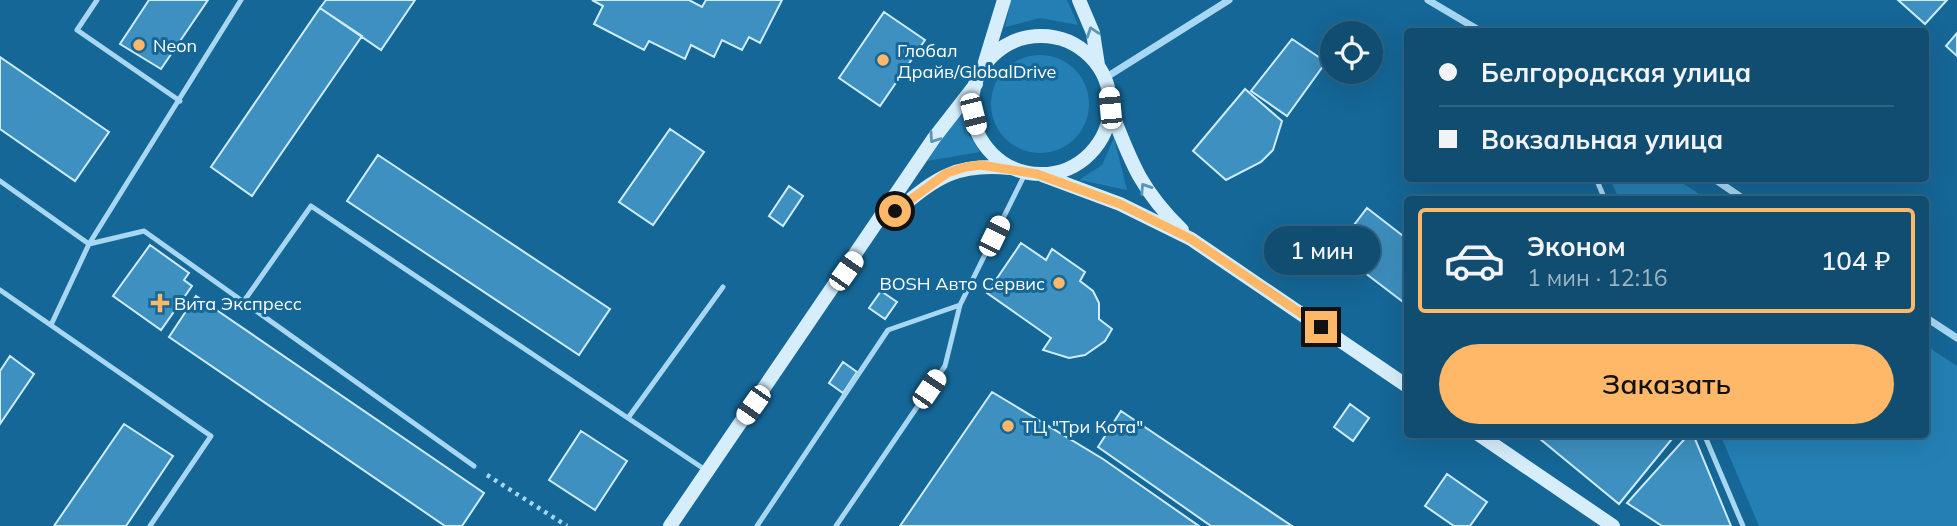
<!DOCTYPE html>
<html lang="ru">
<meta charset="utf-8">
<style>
body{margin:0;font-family:Mulish,sans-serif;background:#1e5779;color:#f1f3f6;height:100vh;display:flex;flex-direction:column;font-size:26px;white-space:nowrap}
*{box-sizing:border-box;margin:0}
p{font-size:23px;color:#9cb4c3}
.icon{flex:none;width:38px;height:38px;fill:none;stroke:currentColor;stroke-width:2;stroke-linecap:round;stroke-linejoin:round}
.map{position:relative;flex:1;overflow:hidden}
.sheet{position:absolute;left:1404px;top:196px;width:525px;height:242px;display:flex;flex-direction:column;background:#104d71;border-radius:7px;box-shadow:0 7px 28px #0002,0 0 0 2px #306484}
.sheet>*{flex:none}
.banner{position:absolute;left:1404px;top:28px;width:525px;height:154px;border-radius:7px;box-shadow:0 7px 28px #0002,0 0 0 2px #306484;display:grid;align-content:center;height:154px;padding:0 35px;background:#104d71}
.controls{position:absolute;left:1320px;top:21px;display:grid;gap:14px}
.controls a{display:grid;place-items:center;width:63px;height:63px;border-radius:50%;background:#104d71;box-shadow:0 7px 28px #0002,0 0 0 2px #306484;font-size:35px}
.end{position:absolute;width:32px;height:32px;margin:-16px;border:9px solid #ffb768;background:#111;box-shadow:0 0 0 4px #111}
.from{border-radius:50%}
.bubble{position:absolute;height:49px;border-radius:24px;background:#104d71;box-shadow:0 7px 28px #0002,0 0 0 2px #306484;font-size:23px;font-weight:600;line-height:49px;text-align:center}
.car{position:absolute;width:21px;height:42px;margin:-21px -10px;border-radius:9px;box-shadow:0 0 5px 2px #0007;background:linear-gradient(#fff 24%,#345 0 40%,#fff 0 76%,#345 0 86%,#fff 0)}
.banner b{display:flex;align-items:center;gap:24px;height:66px;font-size:26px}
.banner b+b{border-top:2px solid #306484}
.banner i{width:18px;height:18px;background:#f1f3f6}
ul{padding:12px 0 0;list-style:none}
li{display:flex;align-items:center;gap:21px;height:105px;margin:0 14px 10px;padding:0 21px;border:4px solid transparent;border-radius:7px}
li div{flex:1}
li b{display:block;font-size:26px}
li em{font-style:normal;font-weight:600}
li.on{border-color:#ffb768}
li>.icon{width:63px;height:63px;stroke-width:1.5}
.cta{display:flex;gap:14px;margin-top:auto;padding:14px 35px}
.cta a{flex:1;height:80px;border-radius:42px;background:#ffb768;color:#111;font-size:28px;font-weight:600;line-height:80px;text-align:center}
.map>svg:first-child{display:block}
.green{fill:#2480b4}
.building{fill:#3d90bf;stroke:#cfecfd;stroke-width:2}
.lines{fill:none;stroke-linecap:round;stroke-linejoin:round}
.path{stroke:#a7d7f2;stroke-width:4.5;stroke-dasharray:3.5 5;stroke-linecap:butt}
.service{stroke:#a7d7f2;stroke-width:5}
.minor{stroke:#a7d7f2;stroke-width:7}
.secondary{stroke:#d6eefc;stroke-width:14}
.oneway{stroke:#5996ba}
.route{stroke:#ffb768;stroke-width:9}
.poi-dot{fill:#ffb768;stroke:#156797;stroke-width:2.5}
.labels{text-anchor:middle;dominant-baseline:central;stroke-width:6;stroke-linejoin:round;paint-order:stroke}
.poi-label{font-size:18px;fill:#fff;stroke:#156797;text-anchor:start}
</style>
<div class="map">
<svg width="1957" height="526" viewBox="0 0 1957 526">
<rect width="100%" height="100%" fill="#156797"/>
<path class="green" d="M1011,0H1067L1078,25L1040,18L1005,27Z
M991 104a49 49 0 1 1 98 0a49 49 0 1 1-98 0Z
M965,105L967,131L980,152L927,161Z
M1114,138L1127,190L1079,180L1102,165Z
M1610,179H1676L1707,199H1619Z
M1925,345L1957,366V526H1759L1720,434H1925Z"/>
<path class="building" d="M149,0H208L161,69L120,44Z
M326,0H415L381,50L320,8Z
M592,0H689L702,7L706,0H782L760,43L749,37L742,50L722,40L714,57L691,45L685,59L649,41L644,50L594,24L603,6Z
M1898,0H1947L1925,24Z
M320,8L362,36L252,196L211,167Z
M884,12L925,40L880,106L839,78Z
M1957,33V56L1946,46Z
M1292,39L1326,62L1287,116L1251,91Z
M0,57L109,132L75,181L0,129Z
M1245,89L1282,121L1273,150L1261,162L1226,180L1193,151Z
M670,129L704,152L653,225L619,202Z
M378,155L610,309L579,355L347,201Z
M789,186L803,196L783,226L769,216Z
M1367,208L1407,239V305L1335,250Z
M1021,243L1046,260L1052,249L1085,272L1080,281L1093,291L1099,303V319L1112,329L1105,341L1085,355L1069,358L1043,350L1051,338L987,293Z
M150,245L189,273L184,280L192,286L161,330L113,296Z
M881,291L897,302L885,319L869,308Z
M196,296L484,493L462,526H445L169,337Z
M10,356L34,374L0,424V371Z
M843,362L857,372L843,393L829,383Z
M992,392L1103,459L1199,526H900Z
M1350,404L1369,418L1353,441L1334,427Z
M1121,411L1292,526H1211L1098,447Z
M124,424L173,456L126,526H54Z
M581,431L627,461L595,510L549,480Z
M1534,434L1622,435L1676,434L1619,504Z
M1689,434H1693L1731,526H1662L1627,503Z
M1447,474L1487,502L1470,526H1454L1425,506Z"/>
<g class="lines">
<path class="path" d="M487,475L567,526"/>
<path class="service" d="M97,0L77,30L180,101
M241,0L89,244L144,231L474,466
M1596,178L1605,200
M0,181L89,244L51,325
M0,290L211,436L150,526
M244,301L311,206L707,471
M628,418L723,287
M1704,434L1743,526
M757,526L888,330L960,305L1026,172
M836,526L945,366L960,305"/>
<path class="minor" d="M1428,0L1482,32
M1105,78L1229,0
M1713,178L1745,200
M1925,317L1957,338"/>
<path class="secondary" d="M1079,0L1093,33L1098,65
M972 105a69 69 0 1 1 138 0a69 69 0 1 1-138 0Z
M985,62L1004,0
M1110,108C1131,162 1140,189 1182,230
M1042,175L1120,204L1191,239L1407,386
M886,219C932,183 948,162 1010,168
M1478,434L1613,526
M670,526L934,138L976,84"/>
</g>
<defs><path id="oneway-chevron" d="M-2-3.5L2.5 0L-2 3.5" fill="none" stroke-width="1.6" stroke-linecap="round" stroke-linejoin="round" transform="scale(1.75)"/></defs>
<g class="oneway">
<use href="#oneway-chevron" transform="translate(1092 32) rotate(-108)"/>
<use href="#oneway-chevron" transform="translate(934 138) rotate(125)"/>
<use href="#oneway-chevron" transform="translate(1145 188) rotate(-123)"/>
</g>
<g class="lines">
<path class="route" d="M895,211L947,173L966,167L981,165L1037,174L1120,204L1191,239L1321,327"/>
</g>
<g class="poi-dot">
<circle cx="139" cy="45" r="7"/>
<circle cx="883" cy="60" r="7"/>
<circle cx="1059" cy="283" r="7"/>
<path d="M156.5 292.5h7v7h7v7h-7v7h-7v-7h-7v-7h7z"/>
<circle cx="1008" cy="426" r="7"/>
</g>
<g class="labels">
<g class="poi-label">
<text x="153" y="45">Neon</text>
<text x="897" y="50">Глобал<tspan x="897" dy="21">Драйв/GlobalDrive</tspan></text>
<text x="1045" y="283" text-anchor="end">BOSH Авто Сервис</text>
<text x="174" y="303">Вита Экспресс</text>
<text x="1022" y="426">ТЦ "Три Кота"</text>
</g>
</g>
</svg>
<div class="controls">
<a><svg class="icon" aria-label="locate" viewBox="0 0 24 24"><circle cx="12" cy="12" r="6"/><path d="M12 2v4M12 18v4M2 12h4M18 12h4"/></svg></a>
</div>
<i class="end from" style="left:895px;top:211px"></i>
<i class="end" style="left:1321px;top:327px"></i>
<div class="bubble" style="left:1264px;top:226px;width:116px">1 мин</div>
<i class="car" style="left:1110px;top:108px;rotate:355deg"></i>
<i class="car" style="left:973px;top:114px;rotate:166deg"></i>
<i class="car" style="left:994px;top:236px;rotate:26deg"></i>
<i class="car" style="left:846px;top:271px;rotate:35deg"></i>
<i class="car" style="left:929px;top:389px;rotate:34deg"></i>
<i class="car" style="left:753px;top:405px;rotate:215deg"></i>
<div class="banner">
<b><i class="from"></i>Белгородская улица</b>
<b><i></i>Вокзальная улица</b>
</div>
<section class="sheet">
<ul>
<li class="on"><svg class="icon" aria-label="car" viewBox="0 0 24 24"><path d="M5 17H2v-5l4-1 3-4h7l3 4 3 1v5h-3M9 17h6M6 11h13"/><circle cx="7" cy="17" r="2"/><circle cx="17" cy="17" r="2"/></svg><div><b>Эконом</b><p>1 мин · 12:16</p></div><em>104 ₽</em></li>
</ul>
<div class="cta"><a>Заказать</a></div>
</section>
</div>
